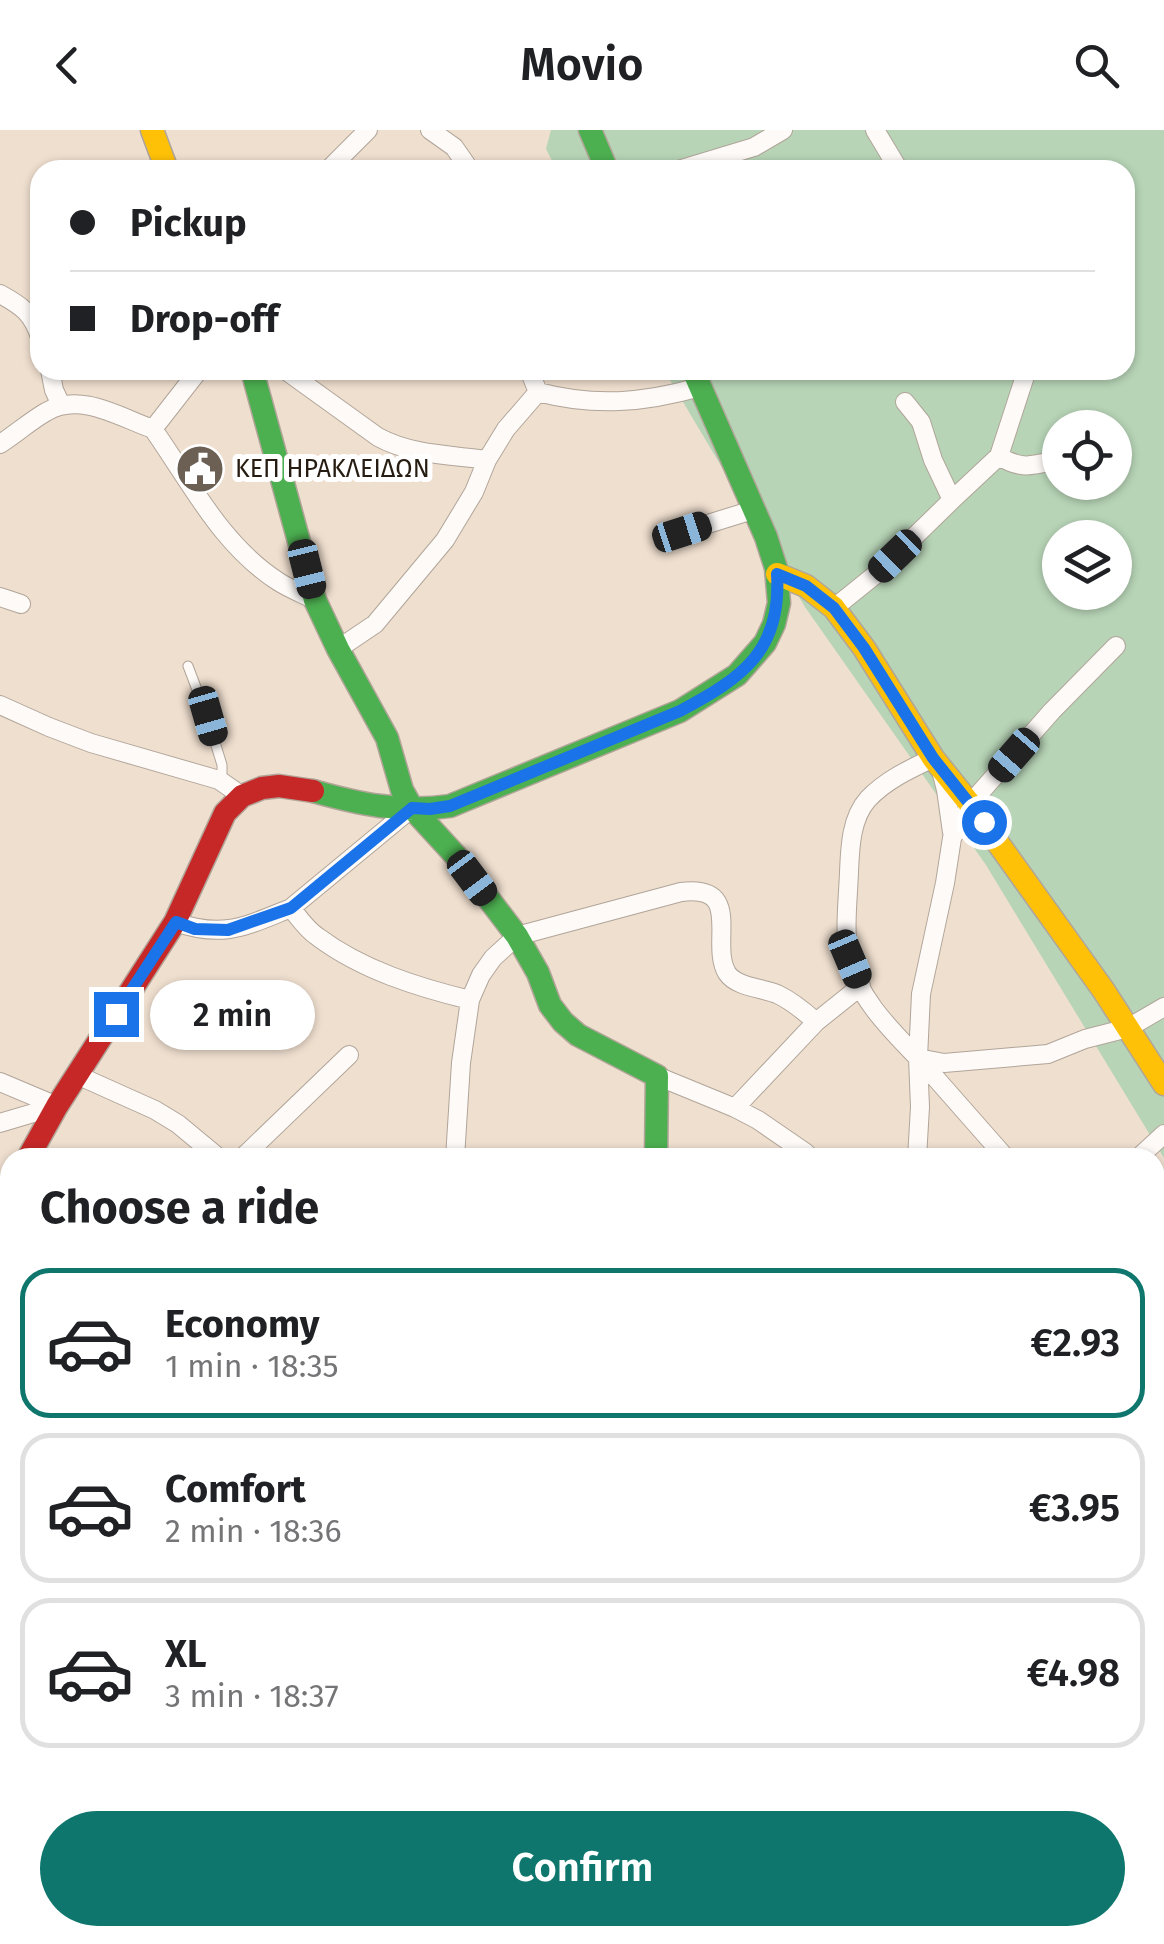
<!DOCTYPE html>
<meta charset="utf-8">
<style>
body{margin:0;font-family:"Fira Sans",sans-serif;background:#f2f2f2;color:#202124;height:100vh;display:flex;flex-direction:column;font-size:38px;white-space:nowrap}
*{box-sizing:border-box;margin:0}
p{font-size:32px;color:#757577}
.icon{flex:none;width:55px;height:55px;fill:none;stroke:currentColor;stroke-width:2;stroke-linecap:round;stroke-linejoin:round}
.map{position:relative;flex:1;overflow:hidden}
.drawer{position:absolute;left:0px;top:1018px;width:1165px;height:798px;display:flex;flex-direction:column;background:#fff;border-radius:30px 30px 0 0;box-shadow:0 2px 8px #0004}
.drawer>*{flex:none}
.guide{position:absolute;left:30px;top:30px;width:1105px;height:220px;border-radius:30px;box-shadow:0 2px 8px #0004;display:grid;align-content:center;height:220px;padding:0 40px;background:#fff}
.controls{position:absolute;left:1042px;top:280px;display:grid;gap:20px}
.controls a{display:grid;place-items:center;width:90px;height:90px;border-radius:50%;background:#fff;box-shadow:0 2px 8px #0004;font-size:50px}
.end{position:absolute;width:45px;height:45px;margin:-22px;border:12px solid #1a73e8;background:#fff;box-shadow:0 0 0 5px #fff}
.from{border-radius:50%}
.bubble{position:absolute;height:70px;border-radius:35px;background:#fff;box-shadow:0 2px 8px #0004;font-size:32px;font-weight:600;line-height:70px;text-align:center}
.car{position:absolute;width:30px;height:60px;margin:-30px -15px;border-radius:12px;box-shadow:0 0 8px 2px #0007;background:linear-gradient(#222 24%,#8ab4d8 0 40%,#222 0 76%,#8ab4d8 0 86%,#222 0)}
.guide b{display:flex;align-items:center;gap:35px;height:95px;font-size:38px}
.guide b+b{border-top:2px solid #e0e0e0}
.guide i{width:25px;height:25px;background:#202124}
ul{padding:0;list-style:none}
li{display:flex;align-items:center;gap:30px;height:150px;margin:0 20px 15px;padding:0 20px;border:5px solid #e0e0e0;border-radius:30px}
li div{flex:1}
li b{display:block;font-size:38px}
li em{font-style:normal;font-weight:600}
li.active{border-color:#0f766e}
li>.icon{width:90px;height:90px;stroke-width:1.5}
h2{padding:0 40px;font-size:45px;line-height:120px}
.action{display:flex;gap:20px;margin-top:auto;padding:20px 40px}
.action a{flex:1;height:115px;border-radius:60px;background:#0f766e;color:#fff;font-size:40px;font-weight:600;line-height:115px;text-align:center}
header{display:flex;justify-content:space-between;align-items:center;height:130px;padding:0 40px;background:#fff;font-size:45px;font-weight:600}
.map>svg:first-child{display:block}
.green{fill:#b7d4b6;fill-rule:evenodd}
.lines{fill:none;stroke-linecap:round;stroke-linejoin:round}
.lane-casing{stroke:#b1a599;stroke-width:11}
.street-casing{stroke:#b1a599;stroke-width:20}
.fast-casing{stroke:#b1a599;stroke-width:25}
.slow-casing{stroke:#b1a599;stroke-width:25}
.jam-casing{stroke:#b1a599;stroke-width:25}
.lane{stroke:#fdfaf8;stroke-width:9}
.street{stroke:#fdfaf8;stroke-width:18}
.fast{stroke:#4caf50;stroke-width:22}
.slow{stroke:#ffc107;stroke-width:22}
.jam{stroke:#c62828;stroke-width:22}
.route{stroke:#1a73e8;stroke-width:12}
.labels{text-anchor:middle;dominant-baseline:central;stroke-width:10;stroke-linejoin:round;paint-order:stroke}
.poi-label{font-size:25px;fill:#261c11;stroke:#fff;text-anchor:start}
</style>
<header><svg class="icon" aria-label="back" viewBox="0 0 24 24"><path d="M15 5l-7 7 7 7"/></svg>Movio<svg class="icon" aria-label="search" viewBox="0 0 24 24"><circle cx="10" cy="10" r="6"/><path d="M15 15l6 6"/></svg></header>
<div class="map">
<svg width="1164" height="1814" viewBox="0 0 1164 1814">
<rect width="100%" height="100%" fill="#efdfcf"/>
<path class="green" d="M551,0H1164V1028L986,735L805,477L664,240H1125V40H557L546,19ZM1060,298H1115V352H1060ZM1060,408H1115V462H1060Z"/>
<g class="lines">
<g class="lane-casing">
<path id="lane" d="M188,536L207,586L222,635V645L219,650"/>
</g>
<g class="street-casing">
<path id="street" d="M430,0L454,17L470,40
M875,0L899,40
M328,40L368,0
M678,40L754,17L783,0
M0,164C22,176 32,183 40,207
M50,240L54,260L61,275
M285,240L378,307C411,325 451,325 487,330L474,362L445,410L375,494L338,519
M529,240L538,262
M1027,240L999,326C1022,341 1035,335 1060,329
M153,299C191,353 222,416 279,452C290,459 303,464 315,470
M0,314C16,304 30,291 46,282C80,261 121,288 153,299L199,240
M487,330L506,299L538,262C595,277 643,273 700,257
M952,370L999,326
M682,402L753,380
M0,467L21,474
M834,478L875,445L952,370L933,330L921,292L905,272
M0,575L49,597L91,613L219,650L242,666
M942,644L946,660L952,702
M291,778L412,678
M175,792C224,809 246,796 291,778C299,788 307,800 318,807C362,840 417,857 470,870
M918,928C891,900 857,867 849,827C844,799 848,770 849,742C850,717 851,688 868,669C886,650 910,639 933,628
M77,945L155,980L178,994L219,1028
M657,946L735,978L816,892
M0,952L57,976
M735,978L758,990L806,1023
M0,993L57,976
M242,1028L349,925
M455,1028L461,933L470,870L481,845L493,828L517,806L681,762C745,754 709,813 727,843C736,857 762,858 777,864C792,871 804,881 816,892L861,856
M917,1028L920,977L918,928L921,864L945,753L952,708L970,674L1052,581L1116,516
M1006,1028L918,928L944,933L1048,924L1085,909L1128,898L1164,877
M1138,1028L1164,1004
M1155,1399L1164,1402
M0,1449L10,1446
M0,1650L10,1646"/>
</g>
<g class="fast-casing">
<path id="fast" d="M590,0L607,40
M252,240L315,470L338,519L387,608L402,660L412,678L456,726L517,806L538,843L550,875L563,892L578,905L657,946L656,1028
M313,661C359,674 401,683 450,676L680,581L737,545L765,513L774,494L779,473L776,438L766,407L693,240
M1155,1644L1164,1638
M436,1814L442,1805"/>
</g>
<g class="slow-casing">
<path id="slow" d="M152,0L167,40
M777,444L806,456L834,478L864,518L933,628L970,674L1104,861L1164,954
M742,1814L766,1805"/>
</g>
<g class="jam-casing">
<path id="jam" d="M28,1028L57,976L175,792L225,683L242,666L262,658L279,656L313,661
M0,1082L10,1060"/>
</g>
<use href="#lane" class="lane"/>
<use href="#street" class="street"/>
<use href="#fast" class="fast"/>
<use href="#slow" class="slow"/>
<use href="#jam" class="jam"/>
</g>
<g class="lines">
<path class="route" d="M116,884L176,792L195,799L228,800L291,778L412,678L430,679L450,676L680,581C742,548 782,521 777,444L806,456L834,478L864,518L933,628L984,692"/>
</g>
<defs>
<g id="civic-disc" transform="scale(2.5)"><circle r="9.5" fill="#6c6054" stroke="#fff"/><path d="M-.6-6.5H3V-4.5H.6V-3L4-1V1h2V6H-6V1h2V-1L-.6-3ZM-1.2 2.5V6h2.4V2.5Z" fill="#fff"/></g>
</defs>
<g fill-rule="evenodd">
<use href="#civic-disc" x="200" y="339"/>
</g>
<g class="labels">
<g class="poi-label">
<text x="235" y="339">ΚΕΠ ΗΡΑΚΛΕΙΔΩΝ</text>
</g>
</g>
</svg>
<div class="controls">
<a><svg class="icon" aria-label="locate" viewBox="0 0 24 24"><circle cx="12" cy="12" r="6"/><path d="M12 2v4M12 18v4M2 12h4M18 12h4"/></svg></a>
<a><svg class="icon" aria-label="layers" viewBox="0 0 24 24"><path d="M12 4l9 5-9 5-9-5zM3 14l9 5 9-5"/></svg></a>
</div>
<i class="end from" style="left:984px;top:692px"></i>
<i class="end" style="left:116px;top:884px"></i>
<div class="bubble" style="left:150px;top:850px;width:165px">2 min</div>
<i class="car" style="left:682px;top:402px;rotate:72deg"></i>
<i class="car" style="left:895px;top:426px;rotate:226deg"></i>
<i class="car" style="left:307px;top:439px;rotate:166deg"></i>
<i class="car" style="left:208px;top:586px;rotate:164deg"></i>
<i class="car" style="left:1014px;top:625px;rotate:221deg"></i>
<i class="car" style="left:472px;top:748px;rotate:143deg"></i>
<i class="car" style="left:850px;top:829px;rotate:157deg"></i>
<div class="guide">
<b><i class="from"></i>Pickup</b>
<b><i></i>Drop-off</b>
</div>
<section class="drawer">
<h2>Choose a ride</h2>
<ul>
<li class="active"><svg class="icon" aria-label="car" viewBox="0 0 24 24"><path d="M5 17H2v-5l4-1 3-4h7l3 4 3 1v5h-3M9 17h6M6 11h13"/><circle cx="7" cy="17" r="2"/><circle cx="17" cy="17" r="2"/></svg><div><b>Economy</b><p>1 min · 18:35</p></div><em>€2.93</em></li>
<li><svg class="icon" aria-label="car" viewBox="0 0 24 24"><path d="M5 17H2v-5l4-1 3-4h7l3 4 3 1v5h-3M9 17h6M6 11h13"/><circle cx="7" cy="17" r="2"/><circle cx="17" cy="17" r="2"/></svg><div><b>Comfort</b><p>2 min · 18:36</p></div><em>€3.95</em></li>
<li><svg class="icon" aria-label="car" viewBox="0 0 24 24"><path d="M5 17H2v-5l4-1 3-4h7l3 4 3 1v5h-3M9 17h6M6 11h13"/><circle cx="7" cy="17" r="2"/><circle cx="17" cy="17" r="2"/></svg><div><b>XL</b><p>3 min · 18:37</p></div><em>€4.98</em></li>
</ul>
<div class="action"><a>Confirm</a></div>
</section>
</div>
